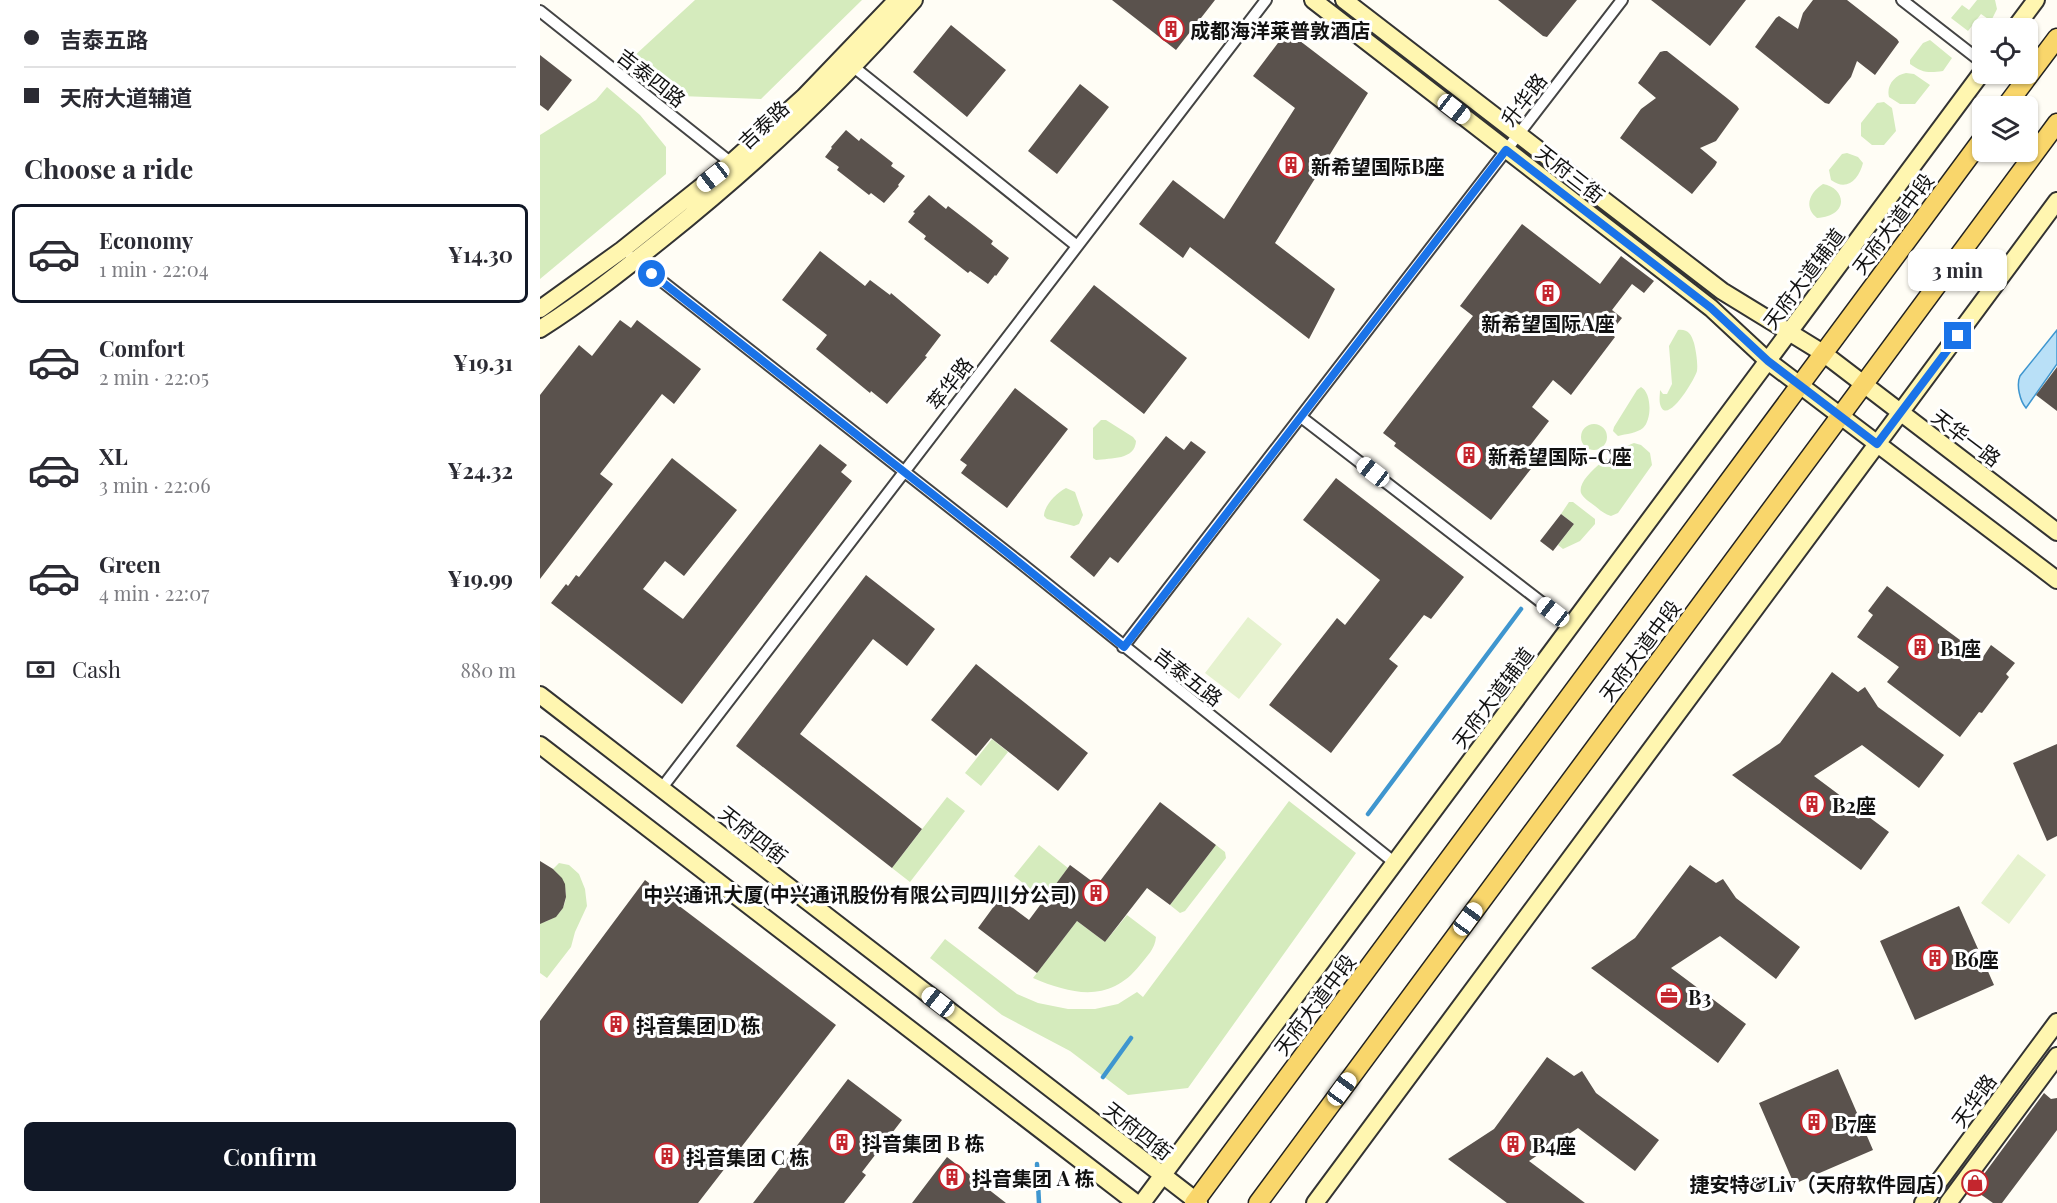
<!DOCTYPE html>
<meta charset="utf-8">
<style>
body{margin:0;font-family:"Playfair Display","Noto Sans SC",serif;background:#f2f2f3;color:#2b2b33;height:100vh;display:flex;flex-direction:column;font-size:22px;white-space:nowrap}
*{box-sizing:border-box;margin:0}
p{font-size:20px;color:#7c7c81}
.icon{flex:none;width:33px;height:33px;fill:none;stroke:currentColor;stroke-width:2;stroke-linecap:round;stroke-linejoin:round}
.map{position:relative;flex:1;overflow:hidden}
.drawer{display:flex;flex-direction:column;background:#fff;width:540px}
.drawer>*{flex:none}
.guide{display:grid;align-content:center;height:132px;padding:0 24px;background:#fff}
.fabs{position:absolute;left:1432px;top:18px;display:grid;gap:12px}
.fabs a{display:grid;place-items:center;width:66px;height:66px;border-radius:9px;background:#fff;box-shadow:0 2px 4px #0004;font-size:30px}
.end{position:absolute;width:27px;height:27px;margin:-14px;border:8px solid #1a73e8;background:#fff;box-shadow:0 0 0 3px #fff}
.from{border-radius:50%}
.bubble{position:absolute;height:42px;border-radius:9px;background:#fff;box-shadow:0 2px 4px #0004;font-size:20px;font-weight:700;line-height:42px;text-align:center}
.car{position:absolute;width:18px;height:36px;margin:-18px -9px;border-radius:8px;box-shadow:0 0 4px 2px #0007;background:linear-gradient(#fff 24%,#345 0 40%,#fff 0 76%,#345 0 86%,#fff 0)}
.guide b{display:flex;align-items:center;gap:21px;height:57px;font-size:22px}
.guide b+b{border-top:2px solid #e1e1e2}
.guide i{width:15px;height:15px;background:#2b2b33}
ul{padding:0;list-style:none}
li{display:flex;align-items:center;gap:18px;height:99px;margin:0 12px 9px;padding:0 12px;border:3px solid transparent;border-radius:9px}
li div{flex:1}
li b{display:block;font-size:22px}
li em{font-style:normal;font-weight:700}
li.current{border-color:#111827}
li>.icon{width:54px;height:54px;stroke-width:1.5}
h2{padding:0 24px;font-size:27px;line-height:72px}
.pay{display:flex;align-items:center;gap:15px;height:66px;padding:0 24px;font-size:22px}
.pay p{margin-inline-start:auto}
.button{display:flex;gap:12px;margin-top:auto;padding:12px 24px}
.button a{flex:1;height:69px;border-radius:9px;background:#111827;color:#fff;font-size:24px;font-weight:700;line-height:69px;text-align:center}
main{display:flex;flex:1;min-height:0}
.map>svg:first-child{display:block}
.green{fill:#d5ebbd}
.pitch{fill:#e6f2cf}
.water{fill:#b9e0f7;stroke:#3f96cf;stroke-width:1.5}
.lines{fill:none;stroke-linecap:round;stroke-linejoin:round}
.stream{stroke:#3f96cf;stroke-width:4.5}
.building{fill:#5a524d}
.street-casing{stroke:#444;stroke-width:14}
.secondary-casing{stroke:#333;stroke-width:20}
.primary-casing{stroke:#222;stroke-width:21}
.street{stroke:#fff;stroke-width:10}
.secondary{stroke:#fff6b0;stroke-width:16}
.primary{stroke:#f9d66b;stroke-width:18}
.route{stroke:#1a73e8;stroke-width:8}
.labels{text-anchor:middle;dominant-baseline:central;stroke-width:6;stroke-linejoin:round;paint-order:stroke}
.poi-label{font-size:20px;font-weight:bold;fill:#111;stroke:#fff;text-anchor:start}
.street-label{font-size:20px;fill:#111;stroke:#fff}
</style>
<main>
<section class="drawer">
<div class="guide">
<b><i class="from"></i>吉泰五路</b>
<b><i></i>天府大道辅道</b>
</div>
<h2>Choose a ride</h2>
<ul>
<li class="current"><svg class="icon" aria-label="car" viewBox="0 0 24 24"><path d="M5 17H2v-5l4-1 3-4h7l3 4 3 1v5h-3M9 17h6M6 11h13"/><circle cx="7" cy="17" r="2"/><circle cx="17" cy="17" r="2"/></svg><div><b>Economy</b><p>1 min · 22:04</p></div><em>¥14.30</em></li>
<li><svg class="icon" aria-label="car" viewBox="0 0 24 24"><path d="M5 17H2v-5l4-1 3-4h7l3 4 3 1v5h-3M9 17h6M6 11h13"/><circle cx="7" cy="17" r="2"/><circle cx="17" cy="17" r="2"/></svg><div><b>Comfort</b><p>2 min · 22:05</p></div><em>¥19.31</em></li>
<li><svg class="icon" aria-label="car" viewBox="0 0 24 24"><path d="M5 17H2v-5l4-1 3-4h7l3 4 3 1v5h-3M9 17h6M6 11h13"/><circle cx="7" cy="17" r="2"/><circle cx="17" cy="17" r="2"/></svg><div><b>XL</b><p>3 min · 22:06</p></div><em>¥24.32</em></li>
<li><svg class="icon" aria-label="car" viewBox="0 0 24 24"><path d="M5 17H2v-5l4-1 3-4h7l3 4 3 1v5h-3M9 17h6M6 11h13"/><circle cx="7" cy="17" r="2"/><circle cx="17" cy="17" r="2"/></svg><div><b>Green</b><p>4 min · 22:07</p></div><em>¥19.99</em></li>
</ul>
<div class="pay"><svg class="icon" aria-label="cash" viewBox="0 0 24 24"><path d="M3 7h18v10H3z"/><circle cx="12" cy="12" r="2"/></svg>Cash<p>880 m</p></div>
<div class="button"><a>Confirm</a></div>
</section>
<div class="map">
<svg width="1517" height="1203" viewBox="0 0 1517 1203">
<rect width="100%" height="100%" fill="#fffdf5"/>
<path class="green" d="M155,0H322L221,99L140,96L93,57Z
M1437,0H1455L1457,9L1451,21L1441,14L1428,31L1411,18L1422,5L1429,10Z
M1390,40L1412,58L1403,71C1389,73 1382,73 1370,64V60L1383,43Z
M1366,73L1374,74L1390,85L1375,104H1360L1349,97C1346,85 1355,75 1366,73Z
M67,87L100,115L126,147V174L0,279V135L56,100Z
M1344,102L1352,108L1356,131L1344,145H1332L1321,136V123L1337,103Z
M1307,153L1318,157L1323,163C1319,179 1307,192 1291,180L1289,170L1302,154Z
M1283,184C1306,188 1310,216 1277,218C1263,207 1270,192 1283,184Z
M1138,330C1148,329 1151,334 1154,343C1156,351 1158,363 1157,371C1155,379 1126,428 1120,404C1119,400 1120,394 1120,390L1123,394H1127L1132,384L1129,346Z
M1101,387C1112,393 1112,420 1103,428C1097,433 1086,434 1078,436L1073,431L1074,427L1097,390Z
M561,420H566L593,437L596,441C595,460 571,458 556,460L553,458V428Z
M1041 437a13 13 0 1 1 26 0a13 13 0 1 1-26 0Z
M1094,443L1101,445L1110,453L1112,465L1078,513L1071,516C1064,514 1060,510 1055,506C1050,502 1043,498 1041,493C1036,476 1081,447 1094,443Z
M526,488L535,492L543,515L539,524L534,526L507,519L504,516C504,506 516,493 526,488Z
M1029,502H1033L1055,519V524L1040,541L1023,549L1018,545L1034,524L1021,514Z
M452,739L468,752L441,786L425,773Z
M407,797L425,811L370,882L352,868Z
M749,801L816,853L648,1088L588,1095L530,1051L462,1015L390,958L405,939L477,994L498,1003L528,1009H555L578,1004L597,992L603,997Z
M499,845L528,868L504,900L474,876Z
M676,845L685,852L686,858L645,911L640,913L630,905Z
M19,863L29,865L39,874L45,889L47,906L35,932L31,947L7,978L0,973V923C29,917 34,888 13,869Z
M587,915L616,937C615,949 607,956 600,965C570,1003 533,995 493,978L537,921L565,942Z"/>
<path class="pitch" d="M708,617L742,644L699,699L665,673Z
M1478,854L1506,875L1469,924L1441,903Z"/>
<path class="water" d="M1517,330V364L1486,408C1480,401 1476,385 1480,376Z"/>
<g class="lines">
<path class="stream" d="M828,814L981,609
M563,1077L591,1038
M497,1164L499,1203"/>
</g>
<path class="building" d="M572,0H675L636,50Z
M958,0H1037L1007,37L1003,36Z
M1111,0H1206L1170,46Z
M1273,0H1307L1357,39L1359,42L1335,75L1317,61L1311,77L1289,104L1285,103L1215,47L1236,18L1239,16L1258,29L1263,13Z
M411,25L466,70L427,117L373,72Z
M747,31L828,93L735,243L795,289L769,339L650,247L643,258L599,224L633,180L684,219L755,108L713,76Z
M1124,51H1127L1197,106L1199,109L1176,141L1160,148L1177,162L1175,166L1152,194L1080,138L1101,109L1116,98L1098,83L1120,52Z
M0,55L32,80L8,111L0,105Z
M540,84L569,107L517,174L488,151Z
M306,130L319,141L321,138L353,163L351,166L365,176L358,185L359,186L344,203L331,193L329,195L297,170L299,167L285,157L292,148L291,147Z
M389,195L406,209L408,206L434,226L453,241L451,244L469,258L456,276L455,275L448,284L430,271L428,273L384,239L386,236L368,222L375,213L373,212Z
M982,224L1060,284L1081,256L1114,281L1104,293L1092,284L1072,310L1082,318L1070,333L1075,337L1031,395L1013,380L992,407L1009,421L986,451L998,460L951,520L854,446L856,443L843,433L933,316L920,306Z
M280,251L325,286L330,280L350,295L351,293L401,335L385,356L387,357L347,404L331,391L330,393L276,349L287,335L242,300Z
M554,285L647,358L604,414L510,341Z
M80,320L91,328L97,320L161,369L134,404L122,394L60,474L73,484L0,579V395L39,345L52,356Z
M1517,367V411L1496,395Z
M475,388L528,429L467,508L421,473L427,465L420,460Z
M626,436L644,450L651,441L666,452L578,563L570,557L554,577L530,557Z
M280,444L307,465L301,472L312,481L142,704L11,603L26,584L28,586L36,575L39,577L132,458L197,510L144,576L125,561L103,589L143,619Z
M796,478L924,577L891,619L884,615L849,659L858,666L791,753L729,705L797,618L805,625L840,580L763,520Z
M1021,514L1034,524L1013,551L1000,541Z
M326,575L395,629L367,666L333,639L260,734L382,829L352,868L196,746Z
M1347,586L1443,657L1451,645L1475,663L1466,674L1469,677L1442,713L1439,712L1420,737L1347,682L1359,667L1317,637L1333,615L1328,611Z
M436,664L548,753L518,791L451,738L436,756L391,720Z
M1292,672L1318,692L1325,687L1338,707L1404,755L1379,788L1322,745L1274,776L1349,832L1321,870L1192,775L1240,743Z
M1517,744V836L1507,841L1473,763Z
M620,802L676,845L630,905L607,888L565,942L537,921L497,973L438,928L460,898L489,920L530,865L557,885Z
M0,861L13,869L22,878L25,884L26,897L23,908L16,917L0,924Z
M1150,865L1176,883L1183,879L1196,898L1260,947L1236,979L1180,936L1131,968L1206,1024L1178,1063L1051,968L1095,938Z
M105,880L296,1025L158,1203H0V1021Z
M1419,906L1454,985L1375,1020L1340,941Z
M1007,1057L1034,1076L1042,1071L1056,1093L1119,1140L1095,1171L1038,1128L989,1161L1045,1203H967L908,1159L954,1129Z
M1298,1069L1333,1150L1254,1184L1219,1103Z
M308,1079L362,1120L322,1172L326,1175L304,1203H213Z
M1504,1093L1511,1099L1517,1098V1130L1462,1203H1453L1433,1189Z
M407,1157L466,1203H372Z"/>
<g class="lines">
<g class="street-casing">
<path id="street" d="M1362,0L1443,63
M0,11L195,166
M310,64L537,246
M91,257L482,564L855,863
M761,417L1031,625
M583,647L1082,0
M121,789L726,0"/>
</g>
<g class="secondary-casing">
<path id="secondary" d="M773,0L1171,308L1228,361L1517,580
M804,0L1182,291L1283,353L1517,532
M1475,28L1496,0
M0,309L82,250L191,163L264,97L357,0
M0,329C43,302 82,271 122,239C212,167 298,87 374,0
M0,695L659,1203
M0,745L596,1203
M602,1203L1443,71
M775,1203L1517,201
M1383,1203L1517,1022
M1408,1203L1517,1056"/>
</g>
<g class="primary-casing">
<path id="primary" d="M1466,106L1517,38
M654,1203L1443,138
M718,1203L1517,123"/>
</g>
<use href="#street" class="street"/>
<use href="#secondary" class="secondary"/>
<use href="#primary" class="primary"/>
</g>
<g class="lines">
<path class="route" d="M112,274L465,551L584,647L966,150L1171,308L1228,361L1337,444L1418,336"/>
</g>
<defs>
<g id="building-ring" transform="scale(1.35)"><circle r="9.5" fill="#fff" stroke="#c4262e" stroke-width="1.5"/><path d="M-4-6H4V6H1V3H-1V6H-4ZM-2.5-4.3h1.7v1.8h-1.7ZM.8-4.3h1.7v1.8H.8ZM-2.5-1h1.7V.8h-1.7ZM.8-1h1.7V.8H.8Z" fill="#c4262e"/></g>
<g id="office-ring" transform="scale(1.35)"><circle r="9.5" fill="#fff" stroke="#c4262e" stroke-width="1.5"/><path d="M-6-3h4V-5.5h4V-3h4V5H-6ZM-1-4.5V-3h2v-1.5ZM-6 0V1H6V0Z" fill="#c4262e"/></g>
<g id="shop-ring" transform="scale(1.35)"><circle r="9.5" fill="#fff" stroke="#c4262e" stroke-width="1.5"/><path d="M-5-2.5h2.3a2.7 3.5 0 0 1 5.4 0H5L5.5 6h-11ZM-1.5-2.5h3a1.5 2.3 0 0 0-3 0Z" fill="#c4262e"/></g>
</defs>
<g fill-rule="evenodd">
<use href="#building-ring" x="631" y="29"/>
<use href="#building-ring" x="751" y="165"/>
<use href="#building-ring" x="1008" y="293"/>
<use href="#building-ring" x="929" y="455"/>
<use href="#building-ring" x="1380" y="647"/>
<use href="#building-ring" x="1272" y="804"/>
<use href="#building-ring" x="556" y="893"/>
<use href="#building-ring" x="1395" y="958"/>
<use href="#office-ring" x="1129" y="996"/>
<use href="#building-ring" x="76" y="1024"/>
<use href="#building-ring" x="1274" y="1122"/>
<use href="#building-ring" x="302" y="1142"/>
<use href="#building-ring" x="973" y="1144"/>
<use href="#building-ring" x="127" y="1156"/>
<use href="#building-ring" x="412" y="1177"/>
<use href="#shop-ring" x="1435" y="1183"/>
</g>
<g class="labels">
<g class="poi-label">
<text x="650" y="29">成都海洋莱普敦酒店</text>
<text x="771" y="165">新希望国际B座</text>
<text x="1008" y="322" text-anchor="middle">新希望国际A座</text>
<text x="948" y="455">新希望国际-C座</text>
<text x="1400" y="647">B1座</text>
<text x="1292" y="804">B2座</text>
<text x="536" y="893" text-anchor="end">中兴通讯大厦(中兴通讯股份有限公司四川分公司)</text>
<text x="1414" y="958">B6座</text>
<text x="1148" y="996">B3</text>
<text x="96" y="1024">抖音集团 D 栋</text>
<text x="1294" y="1122">B7座</text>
<text x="322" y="1142">抖音集团 B 栋</text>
<text x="992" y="1144">B4座</text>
<text x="146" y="1156">抖音集团 C 栋</text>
<text x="432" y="1177">抖音集团 A 栋</text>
<text x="1416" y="1183" text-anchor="end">捷安特&amp;Liv（天府软件园店）</text>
</g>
<g class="street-label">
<text transform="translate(112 77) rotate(38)">吉泰四路</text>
<text transform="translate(983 99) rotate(-52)">升华路</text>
<text transform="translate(223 124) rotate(-43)">吉泰路</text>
<text transform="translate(1031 173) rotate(38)">天府三街</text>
<text transform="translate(1352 223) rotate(-53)">天府大道中段</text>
<text transform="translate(1263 278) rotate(-53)">天府大道辅道</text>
<text transform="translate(409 383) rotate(-52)">萃华路</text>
<text transform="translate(1427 437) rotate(37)">天华一路</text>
<text transform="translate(1099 650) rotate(-53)">天府大道中段</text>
<text transform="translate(649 676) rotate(38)">吉泰五路</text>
<text transform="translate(952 697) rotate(-53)">天府大道辅道</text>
<text transform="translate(214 834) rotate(38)">天府四街</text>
<text transform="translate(774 1004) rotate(-53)">天府大道中段</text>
<text transform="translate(1433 1100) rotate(-54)">天华路</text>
<text transform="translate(599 1130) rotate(38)">天府四街</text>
</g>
</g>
</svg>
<div class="fabs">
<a><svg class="icon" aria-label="locate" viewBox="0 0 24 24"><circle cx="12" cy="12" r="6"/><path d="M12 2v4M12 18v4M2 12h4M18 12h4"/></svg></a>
<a><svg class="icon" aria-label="layers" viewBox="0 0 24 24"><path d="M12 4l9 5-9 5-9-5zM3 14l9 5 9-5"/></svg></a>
</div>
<i class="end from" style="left:112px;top:274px"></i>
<i class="end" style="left:1418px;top:336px"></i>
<div class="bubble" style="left:1368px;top:249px;width:99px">3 min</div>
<i class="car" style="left:914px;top:109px;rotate:128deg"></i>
<i class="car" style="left:173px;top:177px;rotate:232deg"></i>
<i class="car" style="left:833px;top:472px;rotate:308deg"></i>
<i class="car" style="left:1013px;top:612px;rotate:308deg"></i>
<i class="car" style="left:928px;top:919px;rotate:36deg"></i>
<i class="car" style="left:398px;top:1002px;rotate:308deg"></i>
<i class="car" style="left:802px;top:1089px;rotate:36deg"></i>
</div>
</main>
